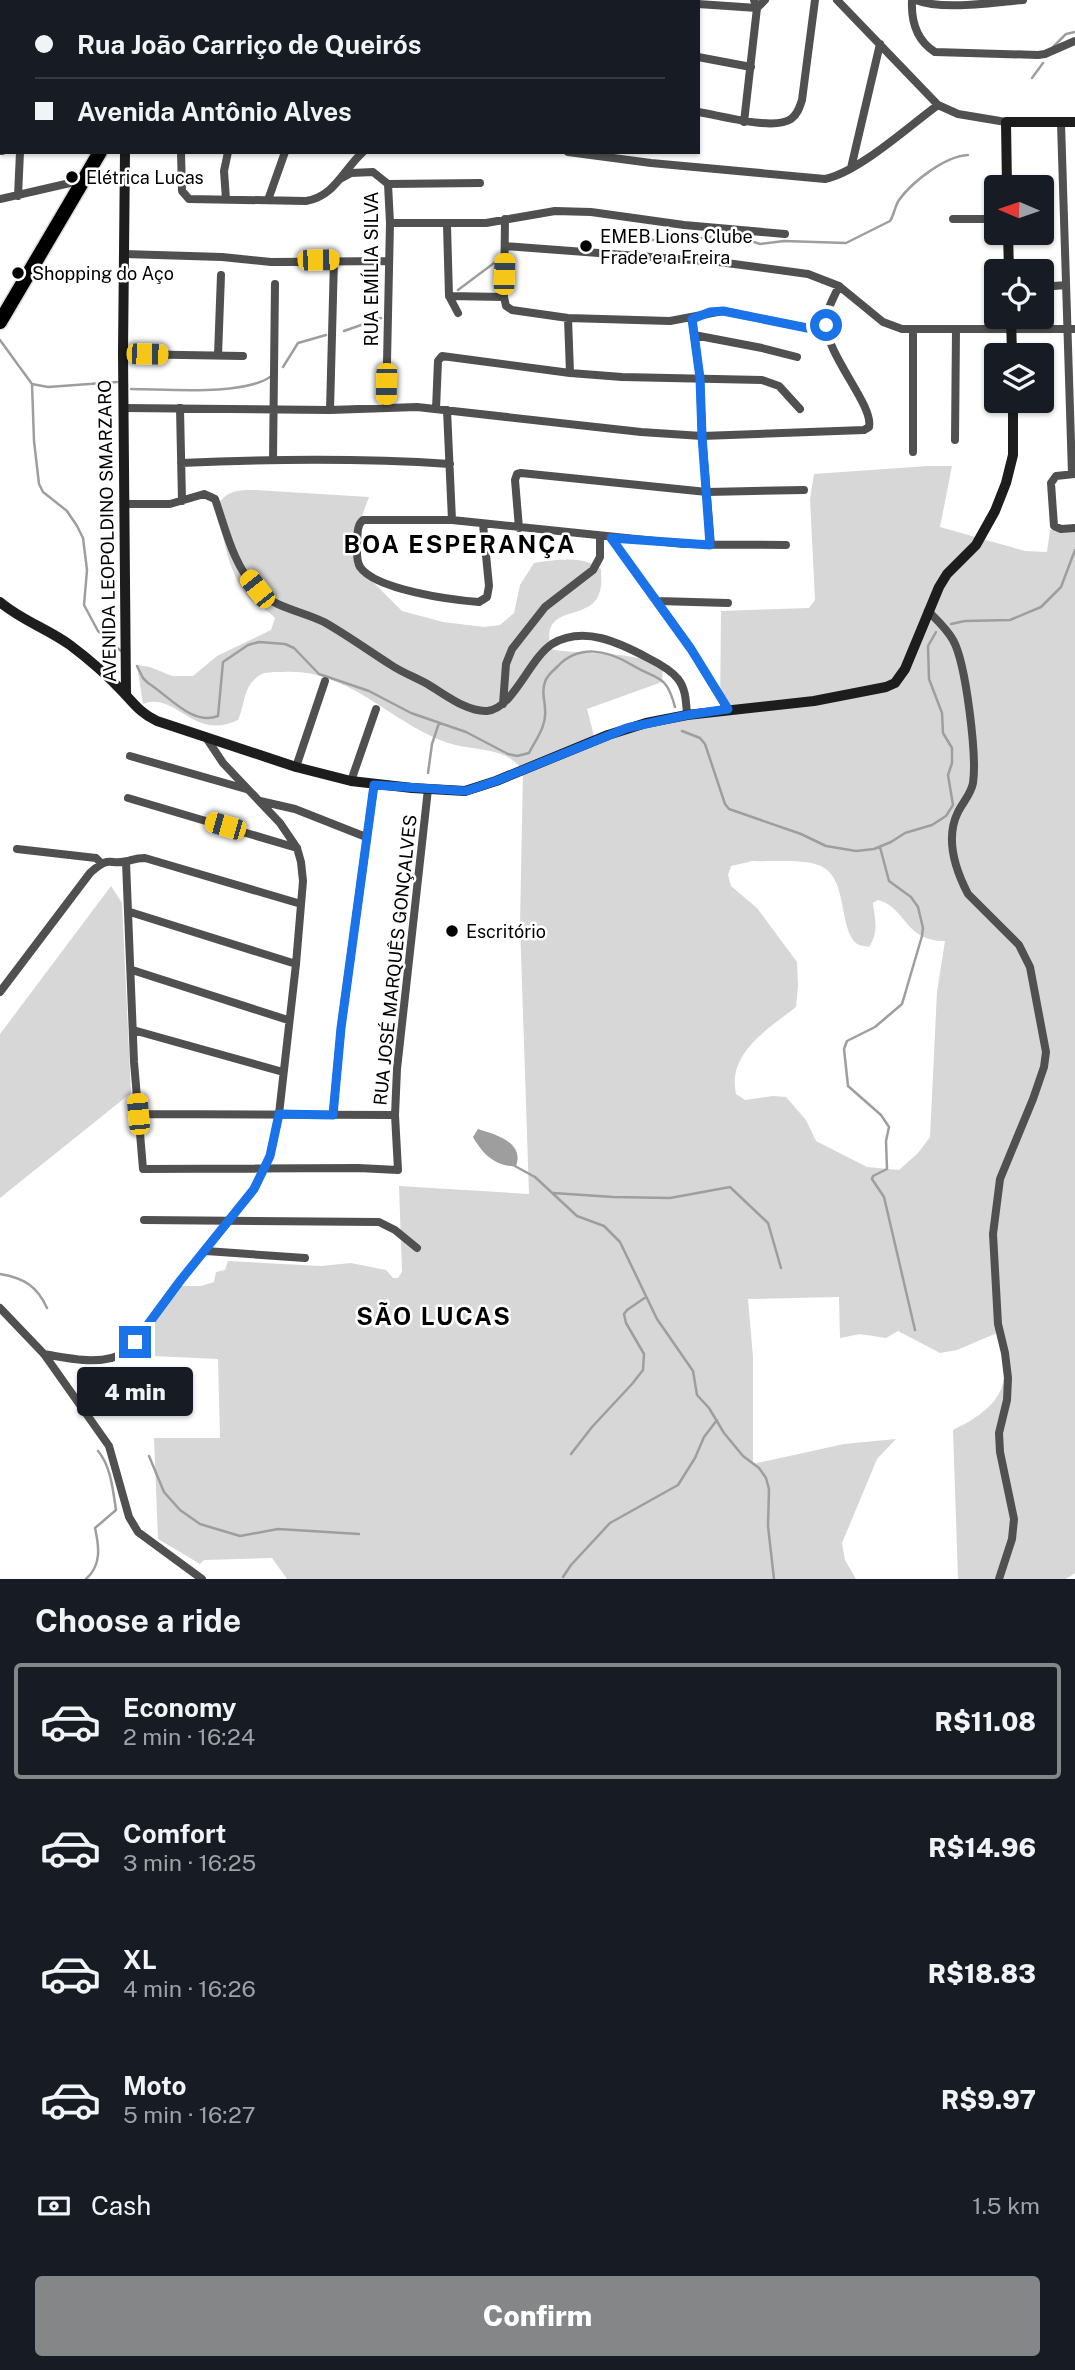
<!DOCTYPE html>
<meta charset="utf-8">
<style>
body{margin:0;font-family:"Public Sans",sans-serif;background:#20242c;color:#f1f3f6;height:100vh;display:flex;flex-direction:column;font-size:26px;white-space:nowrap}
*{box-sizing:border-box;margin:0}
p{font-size:23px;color:#9ea1a6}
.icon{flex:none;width:38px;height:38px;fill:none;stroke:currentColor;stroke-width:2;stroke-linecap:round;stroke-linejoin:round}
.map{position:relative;height:1579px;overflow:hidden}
.sheet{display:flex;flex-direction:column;background:#171b24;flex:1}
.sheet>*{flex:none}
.guide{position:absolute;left:0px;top:0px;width:700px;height:154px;box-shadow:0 2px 5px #0004;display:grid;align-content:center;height:154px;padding:0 35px;background:#171b24}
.needle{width:46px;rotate:272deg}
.controls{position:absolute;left:984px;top:175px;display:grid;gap:14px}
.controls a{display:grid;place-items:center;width:70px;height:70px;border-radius:7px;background:#171b24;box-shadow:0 2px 5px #0004;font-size:35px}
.end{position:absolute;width:32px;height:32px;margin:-16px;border:9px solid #1a73e8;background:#fff;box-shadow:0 0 0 4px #fff}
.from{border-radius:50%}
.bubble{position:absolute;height:49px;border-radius:7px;background:#171b24;box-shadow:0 2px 5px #0004;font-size:23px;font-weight:800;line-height:49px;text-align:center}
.car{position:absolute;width:21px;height:42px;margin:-21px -10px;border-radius:9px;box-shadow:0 0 5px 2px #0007;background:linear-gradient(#f5c518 24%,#345 0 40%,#f5c518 0 76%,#345 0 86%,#f5c518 0)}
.guide b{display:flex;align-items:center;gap:24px;height:66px;font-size:26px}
.guide b+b{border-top:2px solid #363941}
.guide i{width:18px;height:18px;background:#f1f3f6}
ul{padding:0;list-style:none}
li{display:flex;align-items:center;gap:21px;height:116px;margin:0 14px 10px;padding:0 21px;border:4px solid transparent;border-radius:7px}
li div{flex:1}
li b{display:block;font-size:26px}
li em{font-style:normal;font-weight:800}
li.on{border-color:#858687}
li>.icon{width:63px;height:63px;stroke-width:1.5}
h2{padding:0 35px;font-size:32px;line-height:84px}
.pay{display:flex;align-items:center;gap:18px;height:77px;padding:0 35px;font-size:26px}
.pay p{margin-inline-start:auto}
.cta{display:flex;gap:14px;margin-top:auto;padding:14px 35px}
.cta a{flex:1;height:80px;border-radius:7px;background:#858687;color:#fff;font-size:28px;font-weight:800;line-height:80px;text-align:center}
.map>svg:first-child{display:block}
.green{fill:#d7d7d7;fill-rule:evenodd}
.water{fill:#9e9e9e}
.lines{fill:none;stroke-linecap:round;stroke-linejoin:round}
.stream{stroke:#9e9e9e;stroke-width:2.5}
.highway-casing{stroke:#dbdbdb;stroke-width:17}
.street{stroke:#505050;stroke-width:8}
.secondary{stroke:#1d1d1d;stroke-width:10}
.highway{stroke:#000;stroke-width:14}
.route{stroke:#1a73e8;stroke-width:9}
.poi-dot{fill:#000;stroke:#fff;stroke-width:2.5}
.labels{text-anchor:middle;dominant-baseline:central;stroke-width:5;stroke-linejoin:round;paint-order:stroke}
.poi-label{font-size:18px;fill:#000;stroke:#fff;text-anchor:start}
.street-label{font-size:18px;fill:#000;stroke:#fff}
.district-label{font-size:24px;font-weight:bold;letter-spacing:2px;fill:#000;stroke:#fff}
</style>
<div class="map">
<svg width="1075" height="1579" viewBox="0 0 1075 1579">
<rect width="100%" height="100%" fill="#fff"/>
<path class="green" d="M928,466H952L940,527L1025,551L1047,552L1050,530L1075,529V1573L1066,1579H958L953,1430C976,1419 1006,1401 1004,1371C1003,1358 999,1345 997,1333L957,1350L940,1353L898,1331L886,1338L860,1334L840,1338L839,1297L748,1299L753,1357V1464L844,1444L896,1439L877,1459L842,1543L845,1560L856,1579H287L272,1558L204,1560L200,1564L158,1539L154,1438H220L218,1359L131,1355L176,1286H201L214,1282L216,1272L225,1270L228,1261L321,1266L351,1263L386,1270L393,1278H398L402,1272L399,1186L529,1194L520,924L523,769C518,765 512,759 506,756C489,748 467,749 448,743C390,723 349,668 283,672C276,672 267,672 262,674C242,685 246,703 238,720C193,742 176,691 143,704L137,665L150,667L172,676H193L217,656L271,630L275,618C268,610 256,606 249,598C228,573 222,536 218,504C228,490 239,490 255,490L369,497L356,532L354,563L402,611L443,622L484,627L500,625L514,613L520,585L534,563C555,560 583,555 601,569C601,576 602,584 600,591C592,624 539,601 551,649C581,656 640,649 663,669L662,682L587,709L594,736L720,713L721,611L809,608L815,600L810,499L814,474ZM753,861C771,862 802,859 818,865C850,875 837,933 859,945C862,946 866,946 869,947C879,932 875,920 873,903L878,900C907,908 904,941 945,941L937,992L930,1137L918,1153L899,1170L867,1167L816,1141L806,1120L786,1097L773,1096L745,1100L736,1094C727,1053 768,1029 796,1007L798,985L797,962L757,908L731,886L728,875L731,866Z
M111,886L122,903L131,1093L0,1198V1034Z"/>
<path class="water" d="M478,1129C494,1134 525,1142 516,1166C495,1167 482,1153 473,1137Z"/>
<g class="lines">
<path class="stream" d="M1053,47L1066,34L1075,32
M1032,78L1043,63
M604,235L620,240H680L733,235L760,244L784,241L846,243L890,221C894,215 895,206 899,200C912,182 945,156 968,155
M458,290L498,260
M344,331L381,318
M0,340L32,384L34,441L39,484L43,492L67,511L77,526L83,538L87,570L84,605L98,631L121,651
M283,367L298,343L326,335
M32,384L48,387L117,382
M131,389C167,389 242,396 270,377
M951,624L965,621L1010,620L1041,607L1061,587L1075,550
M137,666L143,678L148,683C169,696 192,726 218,716L223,662L248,645L259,642L285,644L294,648L319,674L369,691L411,713L466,732L508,754L517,756L529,753C536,739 547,726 545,709C545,699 541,693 545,682C547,675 553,671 558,666C579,644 608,650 632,665C658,681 666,673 675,707
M682,731L700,738L705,744L725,804L729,809L801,834L826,846L856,851L874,849L891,842L905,833L932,825L946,816L953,805L948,775L952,763V748L943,733L942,713L929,679L928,646L936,632
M428,773L432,744L439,723
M880,847L889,881L911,897L918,907L923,928L922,936L902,1004L875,1027L847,1041L844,1049L848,1086L881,1115L889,1127L886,1141L887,1169L873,1176L872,1179L884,1197L915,1330
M513,1165L535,1177L577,1216L604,1226L620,1242L657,1319L693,1371L697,1395L709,1408L724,1433L743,1456L759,1468L766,1478L769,1489L768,1526L774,1579
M553,1193L613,1197L670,1198L730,1187L768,1223L781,1268
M0,1274C24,1278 37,1286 47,1308
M571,1454L592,1427L632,1384L643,1370L644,1354L626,1323L624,1314L627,1310L646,1297
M149,1456L164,1492L180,1510L200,1524L240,1536L278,1529L359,1534
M563,1577L571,1565L610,1523L678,1485L695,1458L704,1437L717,1420
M86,1579C102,1565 99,1546 95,1528L116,1510C113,1491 111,1466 98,1451"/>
<g class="highway-casing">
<path id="highway" d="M191,2L192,0
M0,322L100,152"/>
</g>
<path class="street" d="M405,0H416
M662,0L674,2
M837,0L938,105L958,114L1006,122
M912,0C911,21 916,40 935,52L1038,55L1045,54L1075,41
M916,0C943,11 994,2 1023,0
M17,2V0
M505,2V0
M652,2V0
M698,4L757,8
M757,8L765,0
M698,57L751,67
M0,73H2
M0,101H2
M698,112C719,115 774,131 791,119C798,114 800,106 802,100L815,0
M744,122L757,8L754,0
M1061,123L1072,474
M0,151H2
M181,152L182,191L189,199L306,201C335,196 343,170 363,152
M568,152L651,163L825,179C859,172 909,126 938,105
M851,168L880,44
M340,179L351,173L373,172L388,184L390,223L386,408
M388,184L480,183
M18,196L20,152
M0,199L83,180
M226,199L224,171L228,152
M268,200L285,152
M505,219L504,297L506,306L512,310L568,318L670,321L723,311L827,332
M953,219H996
M390,223H486L555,211L591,212L684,225L785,234
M447,225L449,296L458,313
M505,246L719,262L808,274L839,286L883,322L902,329H1075
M124,254L222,257L271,262L389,261
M1041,287L1066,285
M449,296L504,297
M568,318L570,373
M692,319L700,378L702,436L711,545
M913,329V452
M694,335L762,348L797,357
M123,354L243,356
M218,355L221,275
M123,408L330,410L417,407L641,432L702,436L864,430L869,427C874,405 825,354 826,322C826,310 834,297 839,286
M180,408L182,501
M436,409L438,361L442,356L570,373L622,377L762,380L779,386L800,409
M330,410L334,260
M447,410L452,520
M955,440L956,329
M273,459L275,284
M181,463C271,459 359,458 450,464
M1075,474L1056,476L1051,483L1054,526L1061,529L1075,528
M126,504H170L204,494L215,499C226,530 233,565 257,590C275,608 302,611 324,622C347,635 369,651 391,665C403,673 417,678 429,685C446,695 467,712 487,711C513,709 529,659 552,644C584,625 620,643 648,658C658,663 671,670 678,679C686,689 686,702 687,715
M483,524L489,586L487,597L479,602C452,600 376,590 360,567C356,560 357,553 357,545C358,536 356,526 363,520H452L684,544L786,545
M519,528L515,480L517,474L521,473L707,492L804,490
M611,538L691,649L728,710
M658,601L728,603
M928,611C937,620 947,629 953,640C966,663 977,756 973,783C971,794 963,802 958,812C945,838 955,869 968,894L1019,945L1030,967L1046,1052L1044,1067L1033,1099L1000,1179L993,1234L998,1324L1005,1353L1008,1378L1007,1400L999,1433L1000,1452L1014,1519L1012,1539L999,1579
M503,704L506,664L512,649L545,607L593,570L600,557V537
M130,756L246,789
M296,767L325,681
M351,781L376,709
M128,798L297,848
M260,801L295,809L366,837
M17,849L96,858L101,863
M126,862L134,1062L143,1169L358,1168L398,1170L395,1115L397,1069L428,789
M130,912L296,964
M132,970L288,1020
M0,992L90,873C111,854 108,866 128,861C135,859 137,858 145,858L301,904
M133,1030L283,1072
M138,1114L395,1115
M333,1115L341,1028L374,785
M144,1220L379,1222L395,1230L417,1248
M206,1251L305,1258
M0,1308L44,1354L109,1446L129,1517L138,1532L202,1579
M44,1354C71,1359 105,1367 129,1350L180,1281L254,1189L270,1156L279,1114L296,964L303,881L301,862L297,848L280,823L223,763L207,739"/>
<path class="secondary" d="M125,152L123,354L126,695
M1007,187L1006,122H1075
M1008,233L1009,271
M1011,317L1012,355
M0,602C21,620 48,629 70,645C90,660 108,676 124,693C135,705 142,714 157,721L296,767L351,781L412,788L465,791L496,781L608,735L646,723L687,715L814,701L886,687L895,683L905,669L939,587L947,574L976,545L995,511L1006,483L1013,455V401"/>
<use href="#highway" class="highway"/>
</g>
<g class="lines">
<path class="route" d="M135,1342L180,1281L254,1189L270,1156L279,1114L333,1115L341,1028L374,785L466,791L496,781L627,728L687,715L728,709L691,649L611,538L710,545L702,436L700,378L692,319L710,312L723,311L827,332L826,325"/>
</g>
<g class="poi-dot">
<circle cx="72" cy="177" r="7"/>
<circle cx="586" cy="246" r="7"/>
<circle cx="18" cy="273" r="7"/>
<circle cx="452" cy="931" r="7"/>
</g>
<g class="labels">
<g class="poi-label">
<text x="86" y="177">Elétrica Lucas</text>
<text x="600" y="236">EMEB Lions Clube<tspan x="600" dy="21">Frade e a Freira</tspan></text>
<text x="32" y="273">Shopping do Aço</text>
<text x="466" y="931">Escritório</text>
</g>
<g class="street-label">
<text transform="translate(371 269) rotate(-90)">RUA EMÍLIA SILVA</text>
<text transform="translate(107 531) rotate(-91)">AVENIDA LEOPOLDINO SMARZARO</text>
<text transform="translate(395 960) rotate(-84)">RUA JOSÉ MARQUÊS GONÇALVES</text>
</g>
<g class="district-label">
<text x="460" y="544">BOA ESPERANÇA</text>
<text x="434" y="1316">SÃO LUCAS</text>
</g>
</g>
</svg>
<div class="controls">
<a><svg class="needle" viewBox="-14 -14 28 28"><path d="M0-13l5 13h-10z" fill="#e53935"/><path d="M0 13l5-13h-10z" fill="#9ea1a6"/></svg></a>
<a><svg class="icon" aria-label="locate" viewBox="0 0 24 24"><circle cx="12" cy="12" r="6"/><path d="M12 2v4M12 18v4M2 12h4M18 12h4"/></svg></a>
<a><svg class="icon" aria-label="layers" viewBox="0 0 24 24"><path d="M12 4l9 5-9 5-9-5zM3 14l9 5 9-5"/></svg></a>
</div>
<i class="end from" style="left:826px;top:325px"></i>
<i class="end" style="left:135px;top:1342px"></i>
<div class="bubble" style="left:77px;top:1367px;width:116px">4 min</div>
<i class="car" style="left:318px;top:260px;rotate:89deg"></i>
<i class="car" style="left:504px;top:274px;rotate:2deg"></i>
<i class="car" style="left:147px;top:354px;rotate:91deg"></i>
<i class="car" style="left:386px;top:384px;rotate:181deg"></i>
<i class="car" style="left:257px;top:589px;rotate:322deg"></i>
<i class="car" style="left:225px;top:826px;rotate:286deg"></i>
<i class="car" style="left:138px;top:1114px;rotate:355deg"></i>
<div class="guide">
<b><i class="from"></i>Rua João Carriço de Queirós</b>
<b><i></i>Avenida Antônio Alves</b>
</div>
</div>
<section class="sheet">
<h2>Choose a ride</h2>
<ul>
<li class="on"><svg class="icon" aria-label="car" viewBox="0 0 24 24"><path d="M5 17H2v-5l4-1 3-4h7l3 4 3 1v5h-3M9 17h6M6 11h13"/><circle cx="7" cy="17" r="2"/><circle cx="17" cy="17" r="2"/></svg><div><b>Economy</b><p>2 min · 16:24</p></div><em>R$11.08</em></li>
<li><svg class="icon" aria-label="car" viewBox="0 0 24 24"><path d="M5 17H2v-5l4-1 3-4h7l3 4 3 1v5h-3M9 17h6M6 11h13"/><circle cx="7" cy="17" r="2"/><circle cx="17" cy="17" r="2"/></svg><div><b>Comfort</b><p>3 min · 16:25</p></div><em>R$14.96</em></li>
<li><svg class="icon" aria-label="car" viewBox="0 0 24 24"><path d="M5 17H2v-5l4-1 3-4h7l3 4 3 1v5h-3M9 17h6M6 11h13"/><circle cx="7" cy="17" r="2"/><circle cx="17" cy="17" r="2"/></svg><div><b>XL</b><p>4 min · 16:26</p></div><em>R$18.83</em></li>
<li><svg class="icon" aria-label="car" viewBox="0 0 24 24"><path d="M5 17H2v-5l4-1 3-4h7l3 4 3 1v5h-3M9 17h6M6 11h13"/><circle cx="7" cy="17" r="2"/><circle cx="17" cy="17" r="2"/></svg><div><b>Moto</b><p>5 min · 16:27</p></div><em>R$9.97</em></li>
</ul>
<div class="pay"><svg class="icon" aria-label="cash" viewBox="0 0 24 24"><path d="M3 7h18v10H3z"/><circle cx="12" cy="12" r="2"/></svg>Cash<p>1.5 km</p></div>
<div class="cta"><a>Confirm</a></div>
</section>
